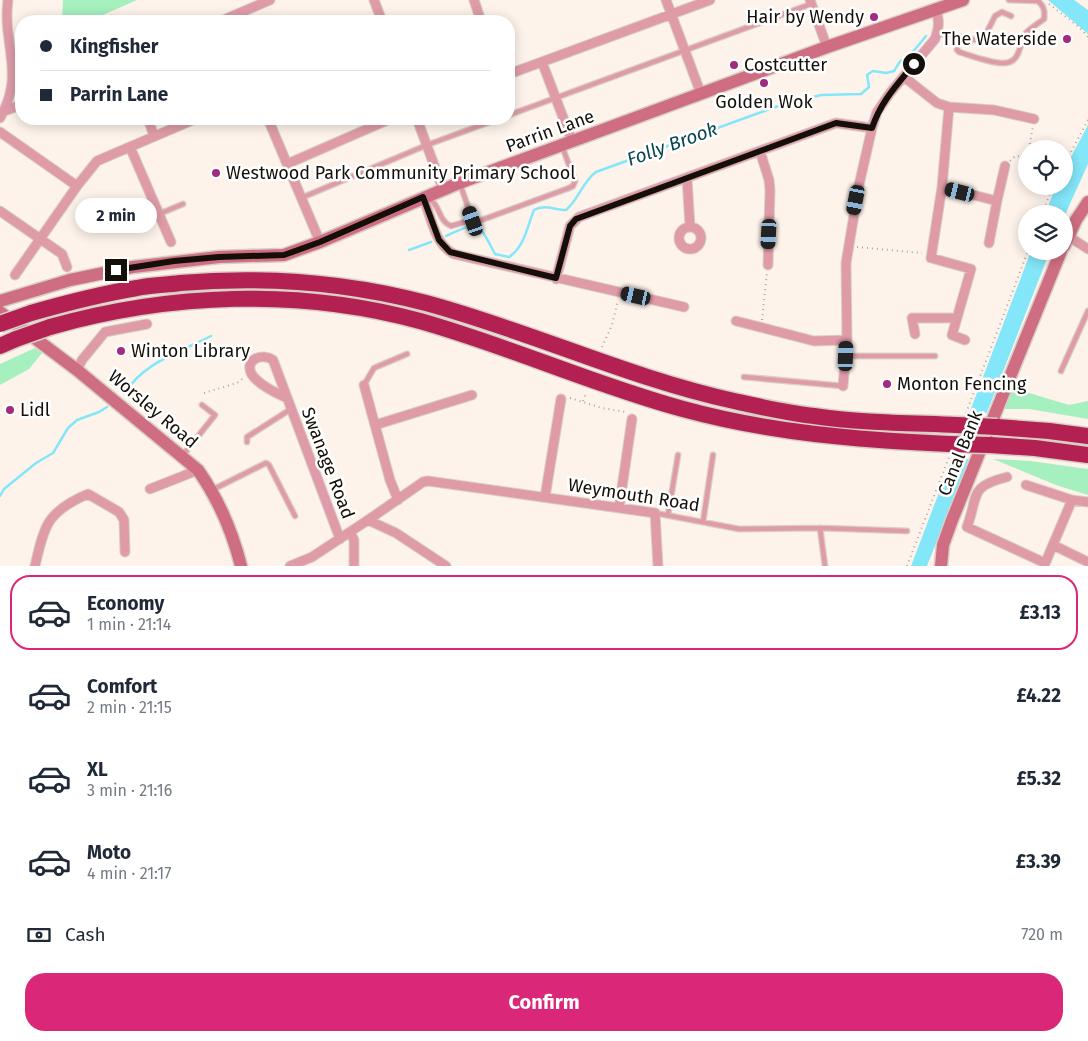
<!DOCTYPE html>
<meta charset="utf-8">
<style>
body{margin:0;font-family:"Fira Sans",sans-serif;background:#f6f6f7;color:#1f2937;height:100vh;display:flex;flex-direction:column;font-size:19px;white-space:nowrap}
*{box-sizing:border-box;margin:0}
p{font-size:16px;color:#747a83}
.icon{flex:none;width:28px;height:28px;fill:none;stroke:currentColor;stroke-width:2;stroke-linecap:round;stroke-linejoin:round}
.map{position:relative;height:566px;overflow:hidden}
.details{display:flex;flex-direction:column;background:#fff;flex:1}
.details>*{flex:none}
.guide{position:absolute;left:15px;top:15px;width:500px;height:110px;border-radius:20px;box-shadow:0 2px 12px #0003;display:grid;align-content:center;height:110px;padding:0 25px;background:#fff}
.buttons{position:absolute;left:1018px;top:140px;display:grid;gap:10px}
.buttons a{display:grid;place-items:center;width:55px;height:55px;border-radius:50%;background:#fff;box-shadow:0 2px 12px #0003;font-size:25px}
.end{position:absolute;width:22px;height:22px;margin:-11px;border:6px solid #150f0a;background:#fff;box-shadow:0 0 0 2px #fff}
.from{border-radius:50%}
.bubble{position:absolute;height:35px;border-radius:18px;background:#fff;box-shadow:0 2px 12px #0003;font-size:16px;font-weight:700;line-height:35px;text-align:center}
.car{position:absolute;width:15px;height:30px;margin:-15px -8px;border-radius:6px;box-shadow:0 0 4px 1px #0007;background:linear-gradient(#222 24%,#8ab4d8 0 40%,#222 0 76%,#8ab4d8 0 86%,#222 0)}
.guide b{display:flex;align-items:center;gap:18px;height:48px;font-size:19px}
.guide b+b{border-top:1px solid #e0e1e3}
.guide i{width:12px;height:12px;background:#1f2937}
ul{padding:9px 0 0;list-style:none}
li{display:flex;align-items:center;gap:15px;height:75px;margin:0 10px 8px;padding:0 15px;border:2px solid transparent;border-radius:20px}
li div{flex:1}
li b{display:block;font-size:19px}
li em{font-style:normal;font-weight:700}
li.current{border-color:#db2777}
li>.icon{width:45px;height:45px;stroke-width:1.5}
.pay{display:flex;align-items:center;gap:12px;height:55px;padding:0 25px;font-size:19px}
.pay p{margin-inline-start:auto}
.cta{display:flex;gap:10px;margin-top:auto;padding:10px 25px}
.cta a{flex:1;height:58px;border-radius:20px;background:#db2777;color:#fff;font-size:20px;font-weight:700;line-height:58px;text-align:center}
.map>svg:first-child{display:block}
.green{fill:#a6efbe}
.water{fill:#83e6f9}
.pier{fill:#fdf3ea}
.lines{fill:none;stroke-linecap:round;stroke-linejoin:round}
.stream{stroke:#83e6f9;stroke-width:2.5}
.service-casing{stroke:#d8cfc6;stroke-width:7}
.minor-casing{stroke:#d8cfc6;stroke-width:11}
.secondary-casing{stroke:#d8cfc6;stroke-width:15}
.motorway-casing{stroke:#d8cfc6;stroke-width:19}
.path{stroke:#b0a79f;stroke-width:2;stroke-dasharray:1 4;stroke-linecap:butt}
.service{stroke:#df9ca8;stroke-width:4.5}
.minor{stroke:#df9ca8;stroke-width:9}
.secondary{stroke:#cf6e83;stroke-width:12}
.motorway{stroke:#b22152;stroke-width:16}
.motorway-bridge-casing{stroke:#d8cfc6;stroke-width:19;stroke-linecap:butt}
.motorway-bridge{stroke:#b22152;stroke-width:16}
.route{stroke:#150f0a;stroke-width:6}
.poi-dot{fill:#a12b83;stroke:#fff;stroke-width:2}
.labels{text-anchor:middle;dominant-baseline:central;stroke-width:5;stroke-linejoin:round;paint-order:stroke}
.poi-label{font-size:18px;fill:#150f0a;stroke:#fff;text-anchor:start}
.street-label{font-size:18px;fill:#150f0a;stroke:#fff}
.water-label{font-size:19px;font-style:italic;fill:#04444e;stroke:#fff}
</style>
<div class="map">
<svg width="1088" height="566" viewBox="0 0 1088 566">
<rect width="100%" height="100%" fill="#fdf3ea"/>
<path class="green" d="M63,0H137L89,21H62Z
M35,348L42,353L29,369L0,385V364Z
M1013,388L1069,405L1088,401V419L1029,409H1003Z
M993,459L1030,461L1088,469V495L1056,485Z"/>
<path class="water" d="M1048,0H1074L1088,10V34Z
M1088,125V164L1064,217V214H1045L1056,186H1064V170Z
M1031,251H1050L927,566H911Z"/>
<path class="pier" d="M967,413H990L972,459L949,458Z"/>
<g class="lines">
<path class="stream" d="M446,236C480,220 478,222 495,254L509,257C525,246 527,227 534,210C544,204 555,210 566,210C579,199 583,181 596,172L781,105L821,95L861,94L869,87L867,75L873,71L886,73L894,71C899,65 898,59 907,59L926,36
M409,250L431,242
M125,394C140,364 182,351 211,336
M0,496L4,489L36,463L53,453L68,428L77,420L99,412L107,407"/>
<g class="service-casing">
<path id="service" d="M937,33L960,37L957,50L959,52C972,56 993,64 1005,63C1021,62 1019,43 1026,33C1030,28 1039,23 1044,19C1045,11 1044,6 1038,1L1009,0
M960,37L981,41L984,38L995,16L1002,12L1011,16
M509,115L811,4
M460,184L473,221
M301,198L427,145L498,119
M429,199C440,204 438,221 451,226L468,221H479L569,188L573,186L575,181L562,146
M159,214L183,204
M846,356H935
M1061,371L1088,311
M744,377L843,386
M364,385L374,368L407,354
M247,442V437L291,409
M183,455L215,415L202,405
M212,490L266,463L269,465L295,516
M655,513L739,529L820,528L907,531
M668,515L678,455
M703,522L713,455
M820,528L825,566"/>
</g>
<g class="minor-casing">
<path id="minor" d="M374,0L382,21
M474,0L481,21
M666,0L701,94
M810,0L827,47
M221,21L270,0
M542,62L572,141
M509,74L710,0
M904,77L937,103L949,107L994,110L1034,119
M4,111L21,105
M0,118C26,73 2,45 8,0
M148,119L154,136
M268,119L320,242
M417,119L443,189
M0,132L77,186
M130,147L171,242
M760,151L769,180L770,190L768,265
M287,164L390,119
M687,178L690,227
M942,187L997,201L1005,166
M423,197C431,216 434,244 454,254L684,307
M0,211L62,254L67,267
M679 238a11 11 0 1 1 22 0a11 11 0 1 1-22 0Z
M1068,236L1088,249
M989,243L997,201
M15,275L77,186L97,161L195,119
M556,279L570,226L579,217L836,123L872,128
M957,318L952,335L965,340
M736,321L814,341L847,340
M915,334L912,318H957L971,269L931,258L942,187L949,107
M77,370L82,360L105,332L147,324
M364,385L390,480L398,500
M843,386L847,340L846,263L859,185L872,128L877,112L890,93L935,39C939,28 940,19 935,8
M287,398C277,394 256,383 251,373C245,359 262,353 273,360L340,539
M375,425L472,395
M1007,477C968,487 979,495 967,527L1045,563
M1026,485L1072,500L1044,566
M150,489L198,470
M545,497L561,399
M1072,500L1088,502
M619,508L632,419
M368,520L423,482L428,481L655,513L658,566
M350,532L354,540V566
M1053,545L1088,562
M35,566C38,553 43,528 52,518C61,507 76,499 88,494L119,512L124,520L125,552
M290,566L312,557L368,520L396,533L446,566"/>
</g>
<g class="secondary-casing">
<path id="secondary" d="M1064,246L1076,220L1088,202
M0,301L70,280L133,267L219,257L284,255L320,242L459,183L827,47L963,0
M0,312L77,370L198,470C219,500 232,530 241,566
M941,566L943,545L952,520L1061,251"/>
</g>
<g class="motorway-casing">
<path id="motorway" d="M31,313C66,303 101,294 137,288C151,285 166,285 180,283C262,276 346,282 426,303C530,331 629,378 734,401C761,407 787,413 814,416C861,423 909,423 957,425
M50,327C170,293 299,288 420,321C509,346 594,385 683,409C771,433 859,440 949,444
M0,346L16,339
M997,427L1049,431L1088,436
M990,445L1035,448L1088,455"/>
</g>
<path class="path" d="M1049,4L1079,27L1088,37
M1029,149L1033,126
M1010,161L1015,156L1026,157
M1064,165L1088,120
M1042,214L1053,186
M857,247L922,253
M762,320L767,272
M602,347L612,325L618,300
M204,393L237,383L245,377
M570,398L602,408L626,412
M583,401L586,393
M966,413L1028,251
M907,566L949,457"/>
<use href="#service" class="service"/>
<use href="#minor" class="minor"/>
<use href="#secondary" class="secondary"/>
<use href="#motorway" class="motorway"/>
<g class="motorway-bridge-casing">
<path id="motorway-bridge" d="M0,324L31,313
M16,339L50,327
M957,425L997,427
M949,444L990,445"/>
</g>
<use href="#motorway-bridge" class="motorway-bridge"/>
</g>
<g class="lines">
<path class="route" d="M116,270L174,261L219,257L284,255L320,242L423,197L439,240L450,252L556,278L570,226L576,219L836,123L872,128C881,101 897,85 914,64"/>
</g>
<g class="poi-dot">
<circle cx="874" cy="17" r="5"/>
<circle cx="1067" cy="39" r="5"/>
<circle cx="734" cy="65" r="5"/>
<circle cx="764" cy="83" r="5"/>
<circle cx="216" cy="173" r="5"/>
<circle cx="121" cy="351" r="5"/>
<circle cx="887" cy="384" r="5"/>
<circle cx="10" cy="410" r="5"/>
</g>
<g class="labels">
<g class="poi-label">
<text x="864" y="17" text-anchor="end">Hair by Wendy</text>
<text x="1057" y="39" text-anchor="end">The Waterside</text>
<text x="744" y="65">Costcutter</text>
<text x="764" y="102" text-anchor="middle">Golden Wok</text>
<text x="226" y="173">Westwood Park Community Primary School</text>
<text x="131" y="351">Winton Library</text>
<text x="897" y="384">Monton Fencing</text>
<text x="20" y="410">Lidl</text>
</g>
<g class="street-label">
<text transform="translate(550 131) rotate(-20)">Parrin Lane</text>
<text transform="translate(153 409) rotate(40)">Worsley Road</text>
<text transform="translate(960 453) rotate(-68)">Canal Bank</text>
<text transform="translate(328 463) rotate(69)">Swanage Road</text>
<text transform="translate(634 495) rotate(9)">Weymouth Road</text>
</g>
<g class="water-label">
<text transform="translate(672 144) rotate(-20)">Folly Brook</text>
</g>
</g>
</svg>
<div class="buttons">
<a><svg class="icon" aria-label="locate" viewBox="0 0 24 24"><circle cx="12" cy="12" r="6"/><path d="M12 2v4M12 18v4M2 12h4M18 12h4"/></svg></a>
<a><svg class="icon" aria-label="layers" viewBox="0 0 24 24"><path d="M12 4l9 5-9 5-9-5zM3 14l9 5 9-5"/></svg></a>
</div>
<i class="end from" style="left:914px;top:64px"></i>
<i class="end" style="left:116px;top:270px"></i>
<div class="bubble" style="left:75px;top:198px;width:82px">2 min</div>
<i class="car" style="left:960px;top:192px;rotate:284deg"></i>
<i class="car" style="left:856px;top:200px;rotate:191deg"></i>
<i class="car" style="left:473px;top:221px;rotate:341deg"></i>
<i class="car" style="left:769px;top:234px;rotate:183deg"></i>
<i class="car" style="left:636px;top:296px;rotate:283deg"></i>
<i class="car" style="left:846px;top:356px;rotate:2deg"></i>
<div class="guide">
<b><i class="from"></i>Kingfisher</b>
<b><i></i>Parrin Lane</b>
</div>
</div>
<section class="details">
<ul>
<li class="current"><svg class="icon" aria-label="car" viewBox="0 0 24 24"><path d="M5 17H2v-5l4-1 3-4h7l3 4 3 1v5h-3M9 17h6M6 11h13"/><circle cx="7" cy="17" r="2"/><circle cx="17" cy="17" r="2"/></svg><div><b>Economy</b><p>1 min · 21:14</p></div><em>£3.13</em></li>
<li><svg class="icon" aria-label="car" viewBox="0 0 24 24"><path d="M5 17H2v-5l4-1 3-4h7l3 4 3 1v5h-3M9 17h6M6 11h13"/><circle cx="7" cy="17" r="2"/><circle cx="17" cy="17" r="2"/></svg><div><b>Comfort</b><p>2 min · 21:15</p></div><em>£4.22</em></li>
<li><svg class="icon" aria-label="car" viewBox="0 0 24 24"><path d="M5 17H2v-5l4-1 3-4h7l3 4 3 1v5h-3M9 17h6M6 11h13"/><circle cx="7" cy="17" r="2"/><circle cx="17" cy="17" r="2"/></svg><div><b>XL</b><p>3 min · 21:16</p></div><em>£5.32</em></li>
<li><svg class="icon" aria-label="car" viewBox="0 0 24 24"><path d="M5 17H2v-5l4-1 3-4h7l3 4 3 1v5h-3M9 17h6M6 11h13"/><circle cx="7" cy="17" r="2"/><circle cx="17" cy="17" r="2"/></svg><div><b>Moto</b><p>4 min · 21:17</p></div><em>£3.39</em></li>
</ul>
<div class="pay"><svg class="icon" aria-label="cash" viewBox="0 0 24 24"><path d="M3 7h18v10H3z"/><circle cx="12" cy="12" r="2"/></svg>Cash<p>720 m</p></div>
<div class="cta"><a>Confirm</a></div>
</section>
